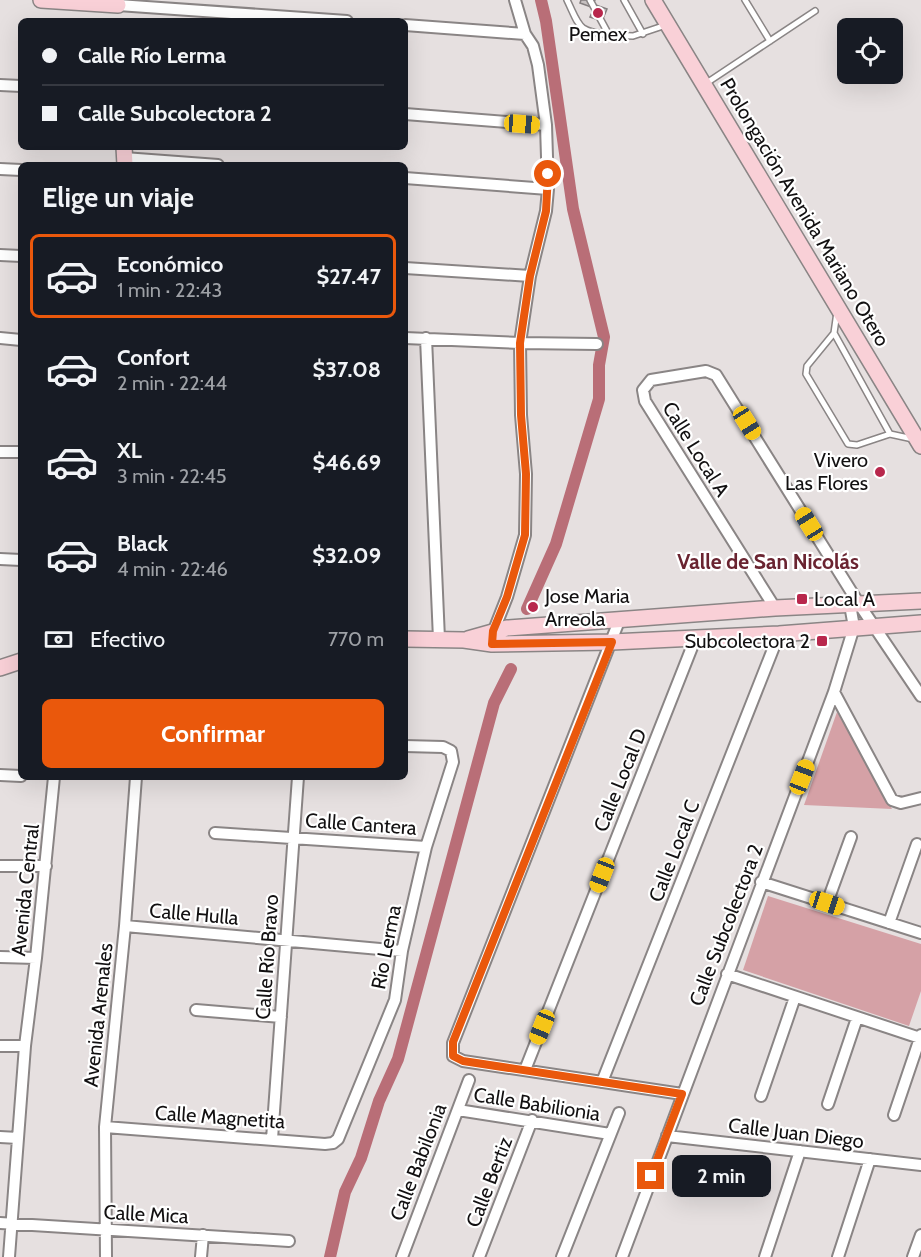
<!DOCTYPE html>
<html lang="es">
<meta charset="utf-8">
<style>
body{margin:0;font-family:Cabin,sans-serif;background:#242831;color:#f1f3f6;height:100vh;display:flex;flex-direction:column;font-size:22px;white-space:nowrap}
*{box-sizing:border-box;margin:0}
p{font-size:20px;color:#9ea1a6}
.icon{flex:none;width:33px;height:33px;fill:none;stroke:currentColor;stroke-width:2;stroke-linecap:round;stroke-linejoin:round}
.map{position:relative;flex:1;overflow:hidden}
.drawer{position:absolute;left:18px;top:162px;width:390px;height:618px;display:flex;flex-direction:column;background:#171b24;border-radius:9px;box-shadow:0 6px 24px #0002}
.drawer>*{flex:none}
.hud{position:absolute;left:18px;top:18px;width:390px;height:132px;border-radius:9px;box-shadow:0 6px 24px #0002;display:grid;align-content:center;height:132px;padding:0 24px;background:#171b24}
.controls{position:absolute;left:837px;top:18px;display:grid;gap:12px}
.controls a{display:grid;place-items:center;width:66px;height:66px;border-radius:9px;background:#171b24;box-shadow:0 6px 24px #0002;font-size:30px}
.end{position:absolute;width:27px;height:27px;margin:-14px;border:8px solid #ea580c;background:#fff;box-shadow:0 0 0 3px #fff}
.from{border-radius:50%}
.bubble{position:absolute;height:42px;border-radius:9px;background:#171b24;box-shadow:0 6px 24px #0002;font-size:20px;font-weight:700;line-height:42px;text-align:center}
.car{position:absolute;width:18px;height:36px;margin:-18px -9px;border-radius:8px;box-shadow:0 0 4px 2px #0007;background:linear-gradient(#f5c518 24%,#345 0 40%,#f5c518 0 76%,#345 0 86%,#f5c518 0)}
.hud b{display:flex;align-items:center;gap:21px;height:57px;font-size:22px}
.hud b+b{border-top:2px solid #363941}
.hud i{width:15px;height:15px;background:#f1f3f6}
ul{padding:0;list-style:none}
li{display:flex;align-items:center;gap:18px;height:84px;margin:0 12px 9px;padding:0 12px;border:3px solid transparent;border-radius:9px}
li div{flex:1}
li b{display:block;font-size:22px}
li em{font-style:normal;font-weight:700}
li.active{border-color:#ea580c}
li>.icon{width:54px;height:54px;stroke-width:1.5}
h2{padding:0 24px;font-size:27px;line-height:72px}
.pay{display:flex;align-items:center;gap:15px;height:66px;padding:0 24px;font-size:22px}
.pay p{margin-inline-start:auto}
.primary-button{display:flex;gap:12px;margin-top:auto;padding:12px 24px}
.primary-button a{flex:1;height:69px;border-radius:9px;background:#ea580c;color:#fff;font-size:24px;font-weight:700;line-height:69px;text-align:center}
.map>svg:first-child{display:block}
.green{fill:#d5a1a6}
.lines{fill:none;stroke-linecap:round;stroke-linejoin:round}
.canal{stroke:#b96e77;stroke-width:12}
.building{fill:#c6c0c0;stroke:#847e7f;stroke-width:1.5}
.lane-casing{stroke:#8a8585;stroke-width:8}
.street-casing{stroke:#8a8585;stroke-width:14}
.secondary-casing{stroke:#8a8585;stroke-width:18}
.lane{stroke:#fff;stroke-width:5}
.street{stroke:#fff;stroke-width:10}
.secondary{stroke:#f9d0d7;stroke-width:15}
.route{stroke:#ea580c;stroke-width:8}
.poi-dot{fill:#b8274c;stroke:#fff;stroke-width:2}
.labels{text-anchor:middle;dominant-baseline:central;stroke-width:4.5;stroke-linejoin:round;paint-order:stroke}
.poi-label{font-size:20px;fill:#121011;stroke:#fff;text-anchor:end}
.street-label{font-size:20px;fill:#121011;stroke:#fff}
.neighbourhood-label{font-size:21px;font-weight:bold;fill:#6a2431;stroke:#fff}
</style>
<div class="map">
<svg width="921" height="1257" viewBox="0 0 921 1257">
<rect width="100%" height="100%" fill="#e6e0e0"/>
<path class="green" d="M837,712L892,809L804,805Z
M768,896L921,944V991L909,1026L743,970Z"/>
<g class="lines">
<path class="canal" d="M527,609L556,544L599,399V365L604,337L573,209L546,21L541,0
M330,1257L345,1192L361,1158L379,1101L398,1059L494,703L511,669"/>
</g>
<path class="building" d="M581,0H595L593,4L607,9L602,21L590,17L594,8L580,3Z"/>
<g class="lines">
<g class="lane-casing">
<path id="lane" d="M567,0C580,27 577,31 609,35
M590,0L609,35L633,36L666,25
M624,0L643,34
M745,0L770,41
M705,84L815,11
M837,312L834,333L807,366L806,374L848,444L857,445L890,434L913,439
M834,333L890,434"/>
</g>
<g class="street-casing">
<path id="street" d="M118,5L347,21
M405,25L525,34
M0,85L21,86
M405,114L546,125
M124,158L218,165
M0,169L21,170
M405,178L548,189
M0,255L21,256
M405,268L530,276
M0,338L21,340
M405,338L520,343L597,344
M426,338L439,639
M0,452H21
M0,559L21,560
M775,608L645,401L643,390L651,380L706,371L716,375L859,604L921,696
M619,621L453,1043V1056L463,1061L682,1094
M492,635L507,597L525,535L526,474L521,415L520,343L530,276L546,211L548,189L546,125L538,65L533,46L525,34L515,0
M834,692L892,800L901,803L921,798
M0,775L21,776
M215,833L426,847
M0,866H46
M761,882L921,933
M827,903L851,837
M889,923L917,844
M125,926L402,951
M0,957L36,958
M727,974L920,1038
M196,1010L281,1017
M0,1046H25
M525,1070L696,637
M602,1082L779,634
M761,1096L795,997
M828,1104L857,1018
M458,1110L610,1134
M894,1115L921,1035
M105,1127L325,1144L333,1143L338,1139L395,1000L402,951L426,847L453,762L451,751L443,747L405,746
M667,1136L921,1165
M0,1137L18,1138
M272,1139L298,777
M0,1223L289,1241
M9,1257L25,1046L36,958L54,777
M106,1257L105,1127L125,926L136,777
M201,1257L203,1235
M402,1257L469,1080
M479,1257L532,1120
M562,1257L619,1113
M622,1257L834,692L854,627L850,605
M765,1257L800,1151
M838,1257L870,1159
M913,1257L921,1235"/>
</g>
<g class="secondary-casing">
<path id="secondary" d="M41,0L118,5
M653,0L921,446
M124,147L125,165
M405,639L464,640L492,644L612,642L779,634L921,623
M468,639L507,628L775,608L921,601
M0,668L21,661"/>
</g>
<use href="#lane" class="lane"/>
<use href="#street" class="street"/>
<use href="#secondary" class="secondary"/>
</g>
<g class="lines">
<path class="route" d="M548,174L546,211L530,276L520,343L521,415L526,474L525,535L507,597L493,631L492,644L612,642L453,1042V1056L463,1061L682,1094L651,1176"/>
</g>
<g class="poi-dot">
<circle cx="598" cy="13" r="6"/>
<circle cx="880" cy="472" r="6"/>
<rect x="796" y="593" width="12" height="12" rx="3"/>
<circle cx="533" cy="607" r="6"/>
<rect x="816" y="635" width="12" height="12" rx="3"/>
</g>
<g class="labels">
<g class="poi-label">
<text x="598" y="34" text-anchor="middle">Pemex</text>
<text x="868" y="460">Vivero<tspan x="868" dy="23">Las Flores</tspan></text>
<text x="545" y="596" text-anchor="start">Jose Maria<tspan x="545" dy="23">Arreola</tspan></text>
<text x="814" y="599" text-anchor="start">Local A</text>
<text x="810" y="641">Subcolectora 2</text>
</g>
<g class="street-label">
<text transform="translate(805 212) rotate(59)">Prolongación Avenida Mariano Otero</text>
<text transform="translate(696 449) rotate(58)">Calle Local A</text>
<text transform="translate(620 780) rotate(-68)">Calle Local D</text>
<text transform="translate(361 824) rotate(4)">Calle Cantera</text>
<text transform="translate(674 851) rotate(-69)">Calle Local C</text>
<text transform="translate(25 890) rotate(-84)">Avenida Central</text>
<text transform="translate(194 914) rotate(5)">Calle Hulla</text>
<text transform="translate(726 925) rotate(-69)">Calle Subcolectora 2</text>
<text transform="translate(386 947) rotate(-79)">Río Lerma</text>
<text transform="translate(267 957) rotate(-86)">Calle Río Bravo</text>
<text transform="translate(98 1015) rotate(-84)">Avenida Arenales</text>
<text transform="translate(537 1104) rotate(9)">Calle Babilionia</text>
<text transform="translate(220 1117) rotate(4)">Calle Magnetita</text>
<text transform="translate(796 1133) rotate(7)">Calle Juan Diego</text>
<text transform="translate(418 1162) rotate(-69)">Calle Babilonia</text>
<text transform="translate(489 1182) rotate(-69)">Calle Bertiz</text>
<text transform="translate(146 1214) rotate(3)">Calle Mica</text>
</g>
<g class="neighbourhood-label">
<text x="768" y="561">Valle de San Nicolás</text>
</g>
</g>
</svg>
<div class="controls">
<a><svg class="icon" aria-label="locate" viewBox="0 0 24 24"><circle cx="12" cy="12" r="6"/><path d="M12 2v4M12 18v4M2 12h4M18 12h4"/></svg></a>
</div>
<i class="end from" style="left:548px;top:174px"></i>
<i class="end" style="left:651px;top:1176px"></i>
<div class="bubble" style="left:672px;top:1155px;width:99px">2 min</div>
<i class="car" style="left:522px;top:124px;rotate:94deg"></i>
<i class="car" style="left:747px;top:423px;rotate:148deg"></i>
<i class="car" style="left:809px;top:524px;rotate:328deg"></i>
<i class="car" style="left:802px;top:777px;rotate:21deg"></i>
<i class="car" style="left:602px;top:875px;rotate:201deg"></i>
<i class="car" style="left:827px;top:903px;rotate:108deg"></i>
<i class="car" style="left:542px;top:1027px;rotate:202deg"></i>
<div class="hud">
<b><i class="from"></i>Calle Río Lerma</b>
<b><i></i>Calle Subcolectora 2</b>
</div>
<section class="drawer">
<h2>Elige un viaje</h2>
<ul>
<li class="active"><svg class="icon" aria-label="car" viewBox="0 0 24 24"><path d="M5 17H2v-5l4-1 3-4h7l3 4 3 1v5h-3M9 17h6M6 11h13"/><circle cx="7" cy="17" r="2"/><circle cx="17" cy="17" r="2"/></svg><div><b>Económico</b><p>1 min · 22:43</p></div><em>$27.47</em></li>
<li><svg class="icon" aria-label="car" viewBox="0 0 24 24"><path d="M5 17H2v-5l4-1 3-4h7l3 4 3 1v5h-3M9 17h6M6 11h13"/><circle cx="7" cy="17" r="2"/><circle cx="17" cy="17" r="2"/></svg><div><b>Confort</b><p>2 min · 22:44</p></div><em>$37.08</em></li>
<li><svg class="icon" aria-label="car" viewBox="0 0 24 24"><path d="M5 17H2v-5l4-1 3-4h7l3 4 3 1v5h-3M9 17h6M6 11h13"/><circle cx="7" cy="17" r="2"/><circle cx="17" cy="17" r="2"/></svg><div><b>XL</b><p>3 min · 22:45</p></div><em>$46.69</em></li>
<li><svg class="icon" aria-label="car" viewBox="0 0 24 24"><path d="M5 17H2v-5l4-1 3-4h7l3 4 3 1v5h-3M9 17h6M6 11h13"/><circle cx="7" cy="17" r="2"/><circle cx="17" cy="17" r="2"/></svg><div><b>Black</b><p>4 min · 22:46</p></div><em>$32.09</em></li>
</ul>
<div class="pay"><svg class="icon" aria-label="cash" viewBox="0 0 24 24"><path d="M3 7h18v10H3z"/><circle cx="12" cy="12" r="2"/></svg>Efectivo<p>770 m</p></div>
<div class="primary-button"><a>Confirmar</a></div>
</section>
</div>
